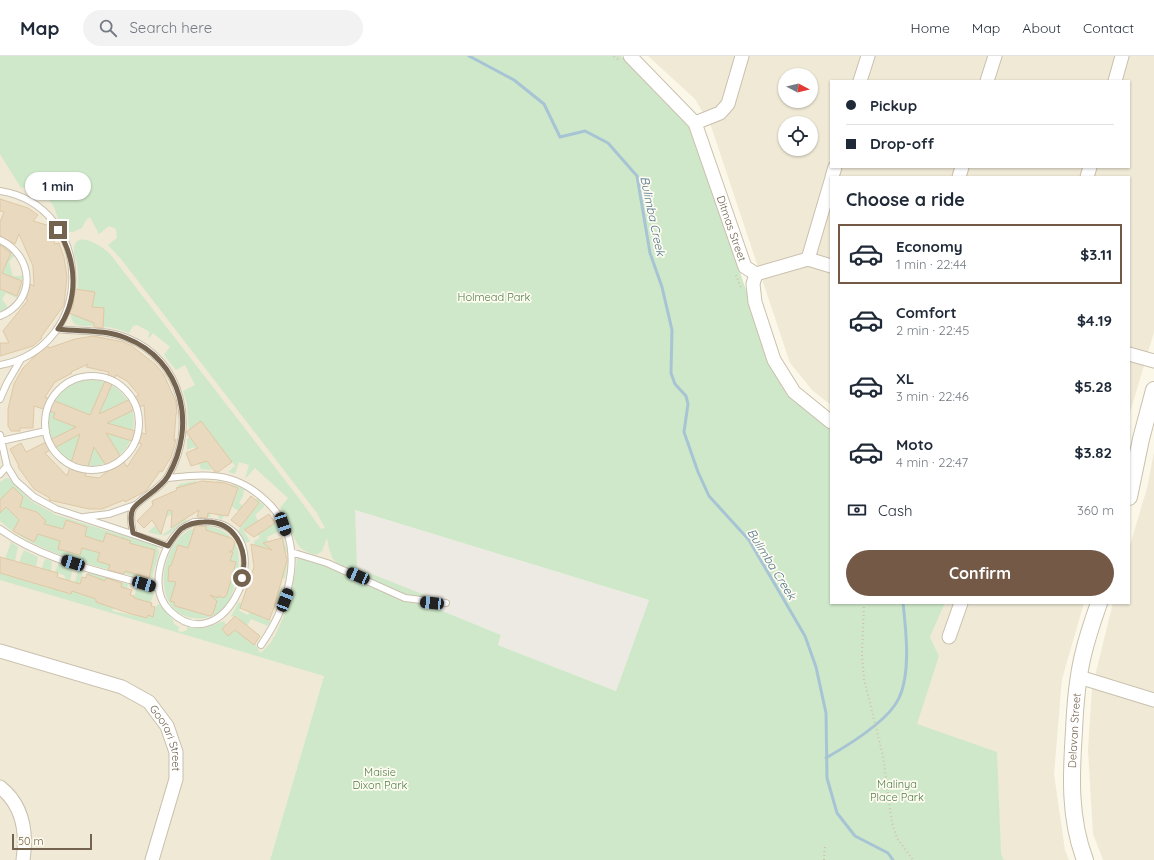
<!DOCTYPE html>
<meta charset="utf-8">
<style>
body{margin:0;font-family:Quicksand,sans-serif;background:#f2f2f3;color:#1f2937;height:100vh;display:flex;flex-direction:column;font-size:15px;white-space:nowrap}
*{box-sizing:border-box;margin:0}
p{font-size:13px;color:#747a83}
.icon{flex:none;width:22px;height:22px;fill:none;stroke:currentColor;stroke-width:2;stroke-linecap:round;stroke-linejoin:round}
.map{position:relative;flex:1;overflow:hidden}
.details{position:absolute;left:830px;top:120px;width:300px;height:428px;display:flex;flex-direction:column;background:#fff;border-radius:0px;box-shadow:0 1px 3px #0004}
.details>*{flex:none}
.guide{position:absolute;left:830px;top:24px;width:300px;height:88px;border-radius:0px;box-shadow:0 1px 3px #0004;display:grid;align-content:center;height:88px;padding:0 16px;background:#fff}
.needle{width:26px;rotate:97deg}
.controls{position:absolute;left:778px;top:12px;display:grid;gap:8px}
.controls a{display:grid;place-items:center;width:40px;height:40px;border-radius:50%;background:#fff;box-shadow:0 1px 3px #0004;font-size:20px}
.scale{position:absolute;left:12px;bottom:10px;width:80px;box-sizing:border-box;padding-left:4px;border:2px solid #74644f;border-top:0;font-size:11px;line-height:14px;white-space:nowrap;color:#74644f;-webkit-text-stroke:3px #fefbf1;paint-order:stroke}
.end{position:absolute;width:18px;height:18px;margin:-9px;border:5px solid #74644f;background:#fff;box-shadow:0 0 0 2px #fff}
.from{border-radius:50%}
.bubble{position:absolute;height:28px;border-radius:14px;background:#fff;box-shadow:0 1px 3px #0004;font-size:13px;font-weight:800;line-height:28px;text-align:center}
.car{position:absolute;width:12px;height:24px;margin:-12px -6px;border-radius:5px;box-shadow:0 0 3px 1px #0007;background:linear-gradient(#222 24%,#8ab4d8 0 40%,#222 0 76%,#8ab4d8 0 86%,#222 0)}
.guide b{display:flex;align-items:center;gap:14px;height:38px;font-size:15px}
.guide b+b{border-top:1px solid #e0e1e3}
.guide i{width:10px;height:10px;background:#1f2937}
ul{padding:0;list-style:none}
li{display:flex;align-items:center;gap:12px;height:60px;margin:0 8px 6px;padding:0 8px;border:2px solid transparent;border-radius:0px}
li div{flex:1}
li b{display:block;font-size:15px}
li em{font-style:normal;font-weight:800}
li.active{border-color:#745947}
li>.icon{width:36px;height:36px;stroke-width:1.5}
h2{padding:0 16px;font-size:18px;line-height:48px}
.pay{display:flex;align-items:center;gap:10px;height:44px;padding:0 16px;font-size:15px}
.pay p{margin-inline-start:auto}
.cta{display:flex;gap:8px;margin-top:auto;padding:8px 16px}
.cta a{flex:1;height:46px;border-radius:24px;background:#745947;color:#fff;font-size:16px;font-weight:800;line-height:46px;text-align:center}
header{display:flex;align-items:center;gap:24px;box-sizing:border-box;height:56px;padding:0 20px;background:#fff;border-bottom:1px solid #e0e1e3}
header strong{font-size:19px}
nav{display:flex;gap:22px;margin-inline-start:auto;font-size:14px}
.search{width:280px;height:36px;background:#f2f2f3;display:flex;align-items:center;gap:10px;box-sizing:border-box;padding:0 14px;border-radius:22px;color:#747a83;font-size:15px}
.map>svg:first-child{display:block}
.residential{fill:#efe9d6;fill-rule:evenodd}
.industrial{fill:#edeae3}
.green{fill:#cfe8c9;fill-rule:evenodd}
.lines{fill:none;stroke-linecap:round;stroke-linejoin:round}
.stream{stroke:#a7c4d5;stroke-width:3}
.building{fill:#e9d9bf;stroke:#e0c8a5;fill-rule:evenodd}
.service-casing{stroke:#cac0ae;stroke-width:8}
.minor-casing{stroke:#cac0ae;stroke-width:15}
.tertiary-casing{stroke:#cac0ae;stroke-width:18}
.path{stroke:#d4c2a7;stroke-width:2;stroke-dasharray:1 3;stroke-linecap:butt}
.service{stroke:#fff;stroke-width:6}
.minor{stroke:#fff;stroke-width:13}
.tertiary{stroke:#fff;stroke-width:16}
.route{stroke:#74644f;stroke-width:5}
.labels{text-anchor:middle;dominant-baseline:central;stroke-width:3.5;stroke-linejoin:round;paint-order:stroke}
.street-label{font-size:11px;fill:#74644f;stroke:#fefbf1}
.park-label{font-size:11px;fill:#4f7f4b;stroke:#fefbf1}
.water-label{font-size:12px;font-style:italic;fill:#4d748c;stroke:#fefbf1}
</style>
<header>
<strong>Map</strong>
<div class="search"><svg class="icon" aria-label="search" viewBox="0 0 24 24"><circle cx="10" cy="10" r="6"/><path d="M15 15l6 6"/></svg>Search here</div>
<nav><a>Home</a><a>Map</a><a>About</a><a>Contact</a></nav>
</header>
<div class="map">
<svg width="1154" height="804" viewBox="0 0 1154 804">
<rect width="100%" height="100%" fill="#fbf8ea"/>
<path class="residential" d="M0,0H10L355,454L432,542L324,620L270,804H0Z
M648,0H1154V276L1129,360V121H831V349L812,334L790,307L711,70L695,43ZM785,19H811V45H785ZM831,25H1129V111H831ZM785,67H811V93H785Z
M1154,396V804H1103L1093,778L1088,694L1092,632L1113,547H1129V493L1147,432Z
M945,547H1084L1062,623L1054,718L1065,794L1069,804H1004L916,668L939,600L930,581Z"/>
<path class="industrial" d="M355,454L649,544L616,635L498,589L501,579L428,549L432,542L357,512Z"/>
<path class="green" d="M0,0H621L690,70L771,307L831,372V547H945L930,581L939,600L917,668L997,696L1001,798L1004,804H270L324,620L0,524V517L11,486L18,491L15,505L10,504L6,519L18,522H27V525L36,528L45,503L52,505L51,515L42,530L53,533H63L62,536L71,538L79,513L83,515L77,536L93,542L99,523L88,519V516L114,524V528L102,524L96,545L112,551L121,525L128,528L127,533L112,555L147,562L148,559L153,560L156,550L159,548L173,564L174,568L179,571L178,575L182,576L187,574V571L205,572L224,565L226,569L222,573L228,580L243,567L236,559L234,561L231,560L239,546L243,547L239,555L248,559L256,542L254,485L260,482L252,469L243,474L250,485L246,487L238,475L248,461L231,450L221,464L218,461L220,448L204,445L211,461H199L193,442L183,464L186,463L187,465C165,476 175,484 148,476L155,470L162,479L178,468L172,458L167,461L165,457L156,461L194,438L176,432L180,428L195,425L213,441L215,426L220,425L226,444L233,446L238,433L228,428L235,429L244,433L243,440L239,447L246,452L250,458L259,447L255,443H259L264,449V451L255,459L263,475L275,467L269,458L280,472L278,476L267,481L270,497L282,482L284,483L287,495L269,515L284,517L286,505L287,508L285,522L281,523L263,537L278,541L281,530L282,534L278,546L265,543L255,558L271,564L268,570L251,563L247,570L260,597C281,586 296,523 297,501H303L357,523L360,517C335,507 332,510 327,482L322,495L316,499C311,497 306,496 302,493C294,487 287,463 280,452L288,442L255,412L245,423L249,409L239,406L235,418L228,416L235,410L221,392L206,403L212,414L201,413L199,408L202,406L194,391L187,394V383L190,381L199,393L214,382L201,365L189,374L187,348L183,335L195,329L185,309L176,314L164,299L170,291L153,277L149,282L148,281L150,276L137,269L133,270L129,277C116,272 101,269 87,270C83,270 79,270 75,268C68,262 72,254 74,248C78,236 79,220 77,208C76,203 73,198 74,193C75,172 104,191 110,198L298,441L321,473L325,472L317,457L121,203L108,189L117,182L116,173L109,170L99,178L90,161L86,164L82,172L73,176H66C52,159 61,150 39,136C33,132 28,130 21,132L0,98ZM355,454L649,544L616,635L498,589L501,579L428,549L432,542L357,512Z
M0,188L15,199L9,206L13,220H23L21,232L17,242L6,237L2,243L8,252L0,256Z
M48 367a43 43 0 1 1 86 0a43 43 0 1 1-86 0Z
M6,422L10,423L31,445L56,459L157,490L159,497L152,521L146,523C100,511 36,498 0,465V426Z
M205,470C241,474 244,502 234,531C232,540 228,550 221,555C213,561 203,564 193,562C152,556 159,496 185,477C191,472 198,472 205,470Z
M24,494L38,501L36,511L19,506Z
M59,507L73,511L70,525L66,524L64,519L55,516Z
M137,530L149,534L154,538L150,547L134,542Z"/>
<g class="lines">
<path class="stream" d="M469,0L514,24L544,48L560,81L585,75L608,87L637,120L650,197L662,231L672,274L671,317L675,328L686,340L688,348L684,376L698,416L709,440L749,484L805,580L816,611L826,657L827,722L837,757L855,780L888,797L893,804
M826,702C847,690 889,664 899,642C911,616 906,575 903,547"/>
</g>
<path class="building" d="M0,143L28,152L38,159L33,165L50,170L55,188L59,187L64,201L67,221L64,249L41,281L42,282L33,290L0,300V287H9L3,275L28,244L26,243L30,228L34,230L33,210L19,178L15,188L0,180V166L4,156L0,155Z
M0,189L11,197L2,217L22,225L17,240L0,233Z
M75,233L95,236L92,251L104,252L103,272L94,271V267L69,257L73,251Z
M93,280L123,286L132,290L156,309L164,319L176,346L177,358H176L174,385L176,383L175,388L171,401L162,416L160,415L146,435L125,446L124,444L102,453H89L49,444L50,442L34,433L18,411L19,410L10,393L21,387L26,396L76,371L53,362L55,357L34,350L33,372H20V375H11L8,370V353L14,328L23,312L33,302L47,289L49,292L75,283ZM88,308L86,311L109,316L90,359L45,341L55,326L72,317L71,316ZM116,319L127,325L139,339L99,358ZM144,349L146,378L107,367ZM106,377L142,388L127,411ZM80,378L67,420L45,397ZM94,391L109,414L99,422L85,420Z
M201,365L232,406L218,416H215L207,405L191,410L186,397L198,392L186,376Z
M202,425L225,427L238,432L228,460L208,457L207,462L197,461L199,454L171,472L172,455L168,454L161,478L152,464L144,472L137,465L153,449L152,445L177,434L176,432Z
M13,431L23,441L20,451L37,456L46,465L44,468L63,473L66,464L87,471L85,480L103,486L106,477L131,485L129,487L155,494L149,522L125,515L124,518L108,514L110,509L97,505L100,497L82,492L80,499L58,493L60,485L38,478L34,486L13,475L19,464L6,451L0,457V444Z
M251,440L259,447L240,471L231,464Z
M269,458L275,467L254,481L244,474Z
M195,470H206V474L231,482L235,486L233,494L229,496H233L230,505L236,506L227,538L224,542L218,540V542L210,539L217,545L213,558L210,560L175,550L174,546L170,545L176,526L168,525L169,510H171L178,489L188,492Z
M282,482L287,504L274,552L269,564L240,552L254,511L251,488L272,494L263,487Z
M0,501L58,517L57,521L80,528L82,521L86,522L87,518L105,525L106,522L122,527L121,531L132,534L130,539L134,540V542L152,547L151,550L155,551L153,561L148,559L147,562L131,558L96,546V543L72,535L71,538L0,517Z
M235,560L260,580L254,589L235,574L228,580L222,573Z"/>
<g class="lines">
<g class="service-casing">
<path id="service" d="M0,135C95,150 98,291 0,309
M0,184C34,200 37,245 0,260
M57,273C81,276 104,273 127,282C183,304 197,371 168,420C160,434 138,443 133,453C129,460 132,470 133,477
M45 367a47 47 0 1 1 94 0a47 47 0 1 1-94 0Z
M0,343L7,327L21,303
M0,379L7,410L16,425L34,441L56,453L168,490
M1,385L46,375
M0,418L7,410
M167,422C188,420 210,417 230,423C244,427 254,434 264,443C310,483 291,546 261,589
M84,461L109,458L135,449
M194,466C205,466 217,465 227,471C273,499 221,605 170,555C148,534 161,491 181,473C185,470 190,468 194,466Z
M0,473C45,506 105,516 158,532
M291,496L327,507L405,542L446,547"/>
</g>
<g class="minor-casing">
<g id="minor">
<path id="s1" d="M630,0L695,67L745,211L756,218L753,228L755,246L774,304L794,336L831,366"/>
<path d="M860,25L868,0"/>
<path d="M987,25L995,0"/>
<path d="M1115,25L1122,0"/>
<path d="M695,67L720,57L728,48L742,0"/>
<path d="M832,121L835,111"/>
<path d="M959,121L962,111"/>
<path d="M1087,121L1090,111"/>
<path d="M808,203L831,125"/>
<path d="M756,218L808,203L831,210"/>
<path d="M1129,298L1154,305"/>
<path d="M949,581L961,547"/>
<path id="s2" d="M0,595L122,631L149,646L167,670L176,696V723L152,804"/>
<path d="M1079,621L1154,644"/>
<path d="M0,731C23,749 27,777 23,804"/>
</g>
</g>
<g class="tertiary-casing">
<g id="tertiary">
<path d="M1129,441L1141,383L1154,334"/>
<path id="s3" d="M1085,804C1069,762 1071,719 1074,675C1075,650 1077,624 1083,599C1087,582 1093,564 1099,547"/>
</g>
</g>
<path class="path" d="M614,0L619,4
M736,219L741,232
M864,547L862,599L864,623L883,700L892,767L897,782L913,804
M824,804L825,788"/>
<use href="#service" class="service"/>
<use href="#minor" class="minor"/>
<use href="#tertiary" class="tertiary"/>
</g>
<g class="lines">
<path class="route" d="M58,174C77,205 79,243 58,273C81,276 104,273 126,282C183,304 197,370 168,420C160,434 139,443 133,453C129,460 132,470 133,477L168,490C172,484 176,478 181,473C188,468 196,466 204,466C235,464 249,494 242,522"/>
</g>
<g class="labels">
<g class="street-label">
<text stroke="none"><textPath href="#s1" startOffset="205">Ditmas Street</textPath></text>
<text stroke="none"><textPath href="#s3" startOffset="131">Delavan Street</textPath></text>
<text stroke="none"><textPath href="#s2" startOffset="199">Goorari Street</textPath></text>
</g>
<g class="park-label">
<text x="494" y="241">Holmead Park</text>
<text x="380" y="716">Maisie<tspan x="380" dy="13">Dixon Park</tspan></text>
<text x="897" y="728">Malinya<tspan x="897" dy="13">Place Park</tspan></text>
</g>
<g class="water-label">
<text transform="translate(653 160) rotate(78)">Bulimba Creek</text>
<text transform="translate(772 508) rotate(58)">Bulimba Creek</text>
</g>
</g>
</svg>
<div class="controls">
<a><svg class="needle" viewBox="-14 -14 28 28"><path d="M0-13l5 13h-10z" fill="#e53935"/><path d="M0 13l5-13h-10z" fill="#747a83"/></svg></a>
<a><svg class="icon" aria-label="locate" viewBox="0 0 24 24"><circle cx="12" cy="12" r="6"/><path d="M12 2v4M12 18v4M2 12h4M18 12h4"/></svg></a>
</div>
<div class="scale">50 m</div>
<i class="end from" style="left:242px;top:522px"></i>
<i class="end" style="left:58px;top:174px"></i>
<div class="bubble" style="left:25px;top:116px;width:66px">1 min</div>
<i class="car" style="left:283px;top:468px;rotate:161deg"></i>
<i class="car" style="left:73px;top:507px;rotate:287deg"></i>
<i class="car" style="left:358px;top:520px;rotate:293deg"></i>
<i class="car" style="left:144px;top:528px;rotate:106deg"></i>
<i class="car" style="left:285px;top:544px;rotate:21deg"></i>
<i class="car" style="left:432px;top:547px;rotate:276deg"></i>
<div class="guide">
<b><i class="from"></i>Pickup</b>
<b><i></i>Drop-off</b>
</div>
<section class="details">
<h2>Choose a ride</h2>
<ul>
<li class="active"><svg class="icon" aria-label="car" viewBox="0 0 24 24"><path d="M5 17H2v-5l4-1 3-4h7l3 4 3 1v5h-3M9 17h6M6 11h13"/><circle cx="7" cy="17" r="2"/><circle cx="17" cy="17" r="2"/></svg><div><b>Economy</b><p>1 min · 22:44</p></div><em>$3.11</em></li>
<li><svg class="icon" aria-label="car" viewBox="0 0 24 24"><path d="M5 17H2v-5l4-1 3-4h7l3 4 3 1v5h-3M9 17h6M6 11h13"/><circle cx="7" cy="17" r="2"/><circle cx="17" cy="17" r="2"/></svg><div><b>Comfort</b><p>2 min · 22:45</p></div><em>$4.19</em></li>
<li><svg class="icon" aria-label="car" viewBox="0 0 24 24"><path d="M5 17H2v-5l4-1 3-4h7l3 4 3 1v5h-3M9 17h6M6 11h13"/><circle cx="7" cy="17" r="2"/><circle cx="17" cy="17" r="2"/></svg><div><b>XL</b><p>3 min · 22:46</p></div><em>$5.28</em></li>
<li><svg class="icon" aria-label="car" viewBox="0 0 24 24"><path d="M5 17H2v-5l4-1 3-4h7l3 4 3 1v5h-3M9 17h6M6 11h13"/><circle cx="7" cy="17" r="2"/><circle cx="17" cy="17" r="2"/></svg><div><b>Moto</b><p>4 min · 22:47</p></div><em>$3.82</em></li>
</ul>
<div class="pay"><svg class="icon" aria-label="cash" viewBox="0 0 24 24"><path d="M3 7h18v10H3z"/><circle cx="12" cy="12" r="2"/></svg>Cash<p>360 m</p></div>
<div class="cta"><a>Confirm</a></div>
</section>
</div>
